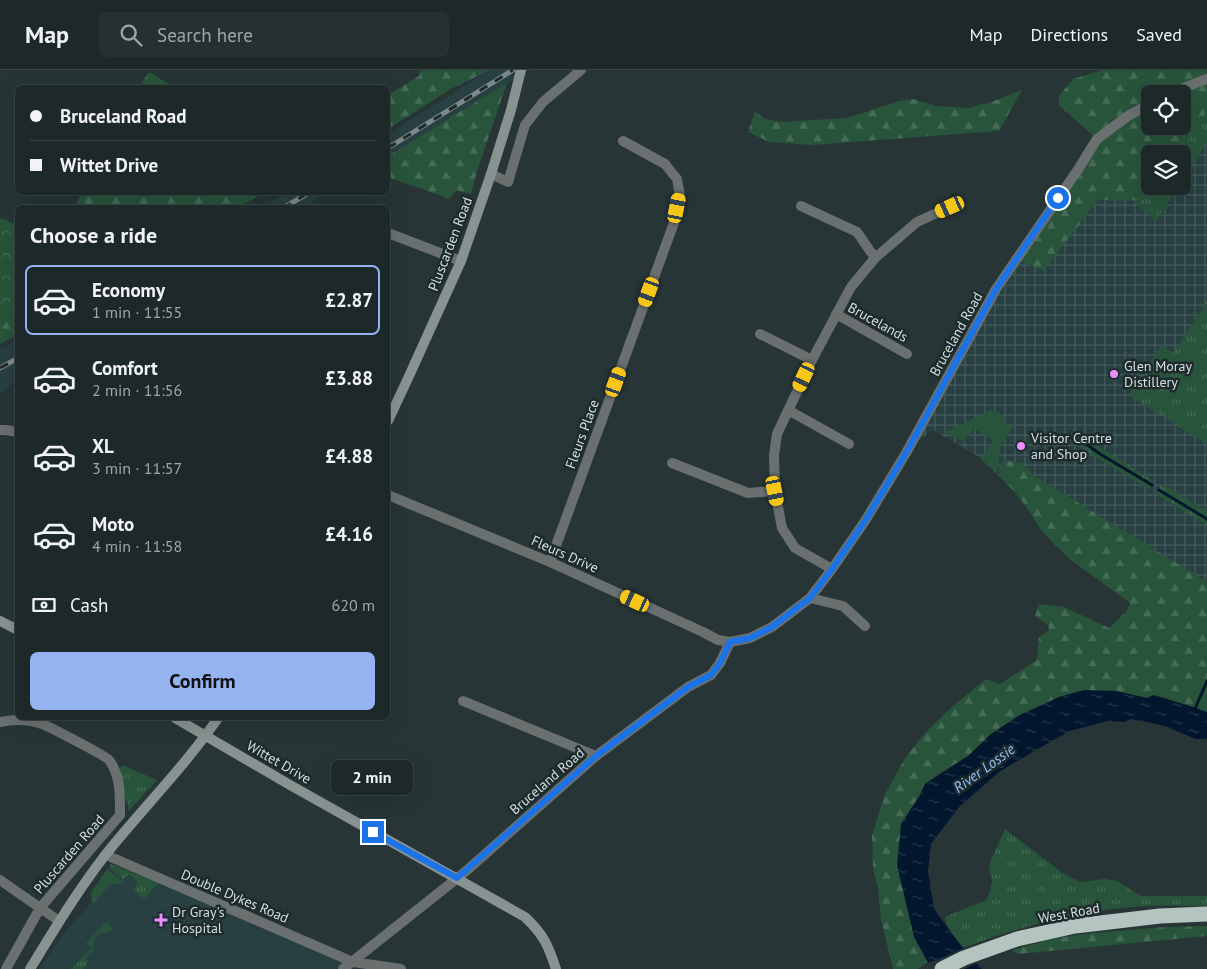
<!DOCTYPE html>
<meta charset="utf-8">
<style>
body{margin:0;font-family:"PT Sans",sans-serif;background:#253031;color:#f1f3f6;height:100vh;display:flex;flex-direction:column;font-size:19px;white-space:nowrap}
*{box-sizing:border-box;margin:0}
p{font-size:16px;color:#a0a6a8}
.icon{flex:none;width:28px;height:28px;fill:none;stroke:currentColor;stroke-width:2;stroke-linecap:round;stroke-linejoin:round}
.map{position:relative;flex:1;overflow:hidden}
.side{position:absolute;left:15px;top:135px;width:375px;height:515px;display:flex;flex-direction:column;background:#1d2829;border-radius:8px;box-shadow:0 5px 20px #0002,0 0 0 1px #3b4446}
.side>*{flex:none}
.top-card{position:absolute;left:15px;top:15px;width:375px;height:110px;border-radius:8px;box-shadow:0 5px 20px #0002,0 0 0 1px #3b4446;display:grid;align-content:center;height:110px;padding:0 15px;background:#1d2829}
.tools{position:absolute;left:1141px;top:15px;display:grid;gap:10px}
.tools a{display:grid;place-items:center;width:50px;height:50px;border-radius:8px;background:#1d2829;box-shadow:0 5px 20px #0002,0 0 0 1px #3b4446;font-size:25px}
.end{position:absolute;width:22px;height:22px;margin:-11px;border:6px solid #1a73e8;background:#fff;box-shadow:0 0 0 2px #fff}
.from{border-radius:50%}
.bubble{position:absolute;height:35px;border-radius:8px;background:#1d2829;box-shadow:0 5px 20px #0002,0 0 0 1px #3b4446;font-size:16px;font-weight:800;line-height:35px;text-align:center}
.car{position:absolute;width:15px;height:30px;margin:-15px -8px;border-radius:6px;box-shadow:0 0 4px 1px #0007;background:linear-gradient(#f5c518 24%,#345 0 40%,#f5c518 0 76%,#345 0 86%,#f5c518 0)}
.top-card b{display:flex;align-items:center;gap:18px;height:48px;font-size:19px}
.top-card b+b{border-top:1px solid #3b4446}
.top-card i{width:12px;height:12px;background:#f1f3f6}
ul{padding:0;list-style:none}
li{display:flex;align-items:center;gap:15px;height:70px;margin:0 10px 8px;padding:0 5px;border:2px solid transparent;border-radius:8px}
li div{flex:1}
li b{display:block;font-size:19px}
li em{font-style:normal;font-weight:800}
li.active{border-color:#95b2f1}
li>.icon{width:45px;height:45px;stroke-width:1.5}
h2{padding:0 15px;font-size:22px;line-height:60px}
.pay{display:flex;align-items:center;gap:12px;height:55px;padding:0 15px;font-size:19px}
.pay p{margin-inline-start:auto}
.button{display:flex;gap:10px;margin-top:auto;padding:10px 15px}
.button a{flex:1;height:58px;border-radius:8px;background:#95b2f1;color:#111;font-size:20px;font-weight:800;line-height:58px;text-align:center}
header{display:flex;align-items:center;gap:30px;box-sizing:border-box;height:70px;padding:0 25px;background:#1d2829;border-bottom:1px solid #3b4446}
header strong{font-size:24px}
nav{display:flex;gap:28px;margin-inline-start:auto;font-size:18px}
.search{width:350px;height:45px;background:#253031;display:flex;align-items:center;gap:12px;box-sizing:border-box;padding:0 18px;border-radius:8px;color:#a0a6a8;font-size:19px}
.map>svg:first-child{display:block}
.built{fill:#284042}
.industrial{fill:url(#industrial-grid);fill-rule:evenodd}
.grass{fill:url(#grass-tufts)}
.forest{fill:url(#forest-firs);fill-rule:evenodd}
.park{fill:url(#park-crowns)}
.garden{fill:#28543b}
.water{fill:url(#water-ripples)}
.pier{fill:#273537}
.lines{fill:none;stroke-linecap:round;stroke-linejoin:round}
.stream{stroke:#02172e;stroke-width:3}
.street{stroke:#69706f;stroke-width:10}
.secondary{stroke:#889290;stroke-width:10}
.highway{stroke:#b4c5c1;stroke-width:15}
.rail-casing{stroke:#7d888a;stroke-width:5}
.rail{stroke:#1d2b2d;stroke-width:3;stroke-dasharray:9;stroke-linecap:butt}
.route{stroke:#1a73e8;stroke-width:6}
.poi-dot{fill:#eb8dfc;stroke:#1d2b2d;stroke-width:2}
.labels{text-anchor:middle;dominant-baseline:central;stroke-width:5;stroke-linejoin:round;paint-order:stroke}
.street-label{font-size:14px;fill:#d6dfe0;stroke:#1d2b2d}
.poi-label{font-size:14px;fill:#d6dfe0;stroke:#1d2b2d;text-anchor:start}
.water-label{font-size:15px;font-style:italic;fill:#8fc2fa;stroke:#1d2b2d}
</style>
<header>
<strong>Map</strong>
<div class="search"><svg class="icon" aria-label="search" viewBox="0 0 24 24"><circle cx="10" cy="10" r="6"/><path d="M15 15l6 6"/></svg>Search here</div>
<nav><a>Map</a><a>Directions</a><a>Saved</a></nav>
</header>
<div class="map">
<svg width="1207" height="899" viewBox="0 0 1207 899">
<defs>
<pattern id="industrial-grid" width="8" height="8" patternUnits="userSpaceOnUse" patternTransform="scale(1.25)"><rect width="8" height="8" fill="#284042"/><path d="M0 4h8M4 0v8" fill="none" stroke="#465b5d"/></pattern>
<pattern id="grass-tufts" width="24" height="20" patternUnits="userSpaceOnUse" patternTransform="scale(1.25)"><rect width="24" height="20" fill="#28543b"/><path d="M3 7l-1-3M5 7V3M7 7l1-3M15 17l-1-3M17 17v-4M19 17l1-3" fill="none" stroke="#466c57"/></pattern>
<pattern id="forest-firs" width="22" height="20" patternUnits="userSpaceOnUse" patternTransform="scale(1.25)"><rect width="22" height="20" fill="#28543b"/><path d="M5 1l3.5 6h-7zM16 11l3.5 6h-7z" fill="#466c57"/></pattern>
<pattern id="park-crowns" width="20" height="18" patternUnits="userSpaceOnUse" patternTransform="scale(1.25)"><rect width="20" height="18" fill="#28543b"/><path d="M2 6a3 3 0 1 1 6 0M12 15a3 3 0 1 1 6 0" fill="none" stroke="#466c57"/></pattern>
<pattern id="water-ripples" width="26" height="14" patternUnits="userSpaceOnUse" patternTransform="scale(1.25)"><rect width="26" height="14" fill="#02172e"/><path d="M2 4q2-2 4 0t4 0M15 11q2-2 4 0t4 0" fill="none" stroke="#26384c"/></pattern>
</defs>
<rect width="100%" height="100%" fill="#273537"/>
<path class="built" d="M490,0H529L388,86V64Z
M288,123V122L327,123L302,137H261Z
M17,270V310L0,323V279Z
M111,794L344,891L345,893L336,899H39L68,858L82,844L92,832L91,828V823Z"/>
<path class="industrial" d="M1207,15V573L1117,523L1071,490L1053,473L1040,458L1027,438L1015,422L979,387L933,360L915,373L996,219L1079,98L1150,56H1182ZM1150,84H1182V116H1150Z"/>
<path class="grass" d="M1207,41V72L1183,110L1182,84H1178Z
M1153,116H1179L1156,151L1132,130H1142Z
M1207,231V374L1129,325L1161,276L1173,283Z
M1076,366H1082L1149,408L1153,412L1149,419L1072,373Z
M1164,415L1207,441V455L1156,424L1160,416Z
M1207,597V627L1198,623Z
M122,695L157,710L129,741L119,700Z
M1005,759L1064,804L1081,812L1105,809L1117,811L1141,826H1207V836C1187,836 1166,835 1146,836C1082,840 1023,855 963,878L947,857L945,847L986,830L990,822L992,811L989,798L991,790Z
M111,794L159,813L144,829L133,819L138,813L129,804L123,810L109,797Z
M107,799L124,813L110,814L94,833L91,828V823Z
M91,878L93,880L85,888L89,892L82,899H71Z"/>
<path class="forest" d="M421,0H490L451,19L388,59V25L419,6Z
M1103,0H1207V41L1178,84H1150V116H1153L1142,130L1113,131L1099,129L1043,201L1021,191L1097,69L1059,35V26L1073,9ZM1150,24H1182V56H1150Z
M149,2L174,17H139Z
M507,13L478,98L471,124L456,120L450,129L388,107V86Z
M1022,20L999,61L812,75L769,72L748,62L755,41L765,49L781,52L847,48L899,31L913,29L936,36L969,38L994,31Z
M81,123V122L264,123L238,137H75Z
M17,238V265L0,274V251L14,244Z
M1008,391L1022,393L1035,406L1207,512V597L1198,623L1207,627V642L1193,637L1154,625L1147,628L1116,621L1059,627L1020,645L991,664L968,686L940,703L925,714L920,725L914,867L927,892L918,899H893L881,850L878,818L873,798L872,765L885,724L905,688L926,662L953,636L986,609L1000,614L1037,590L1039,567L1049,560L1048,555L1035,546L1039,534L1064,537L1109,558L1126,542L1130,533L1071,490L1053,473L1040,458L1027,438L1015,422L1002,409L998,400L1000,394Z
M1207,856V866L1018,884L1012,880L1047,870L1082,864L1165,857Z"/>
<path class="park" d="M0,148L18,155L17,238L14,244L0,251Z"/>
<path class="garden" d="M994,340C1000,343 1003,344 1004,352L1013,357L1000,377L998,400L994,401L979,387L984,385L993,371L974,358L964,372L949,363L943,365L941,364L989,341Z
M106,852L113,859C100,867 95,857 93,880L86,873Z"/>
<path class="water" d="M1084,620L1116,621L1147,628L1154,625L1193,637L1207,642V669H1195L1165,656L1131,649L1124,652L1108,651L1070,661L1036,680L999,702L959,737L931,774L928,801L934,839L959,873L982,899H932L914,867L897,795L901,754L920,725L925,714L968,686L991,664L1020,645L1059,627Z"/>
<path class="pier" d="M966,877L979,892L964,899H929L926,894L932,891H935Z"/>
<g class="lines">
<path class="stream" d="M1082,371L1100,384L1152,415
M1159,420L1207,449
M1194,641L1207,611"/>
<path class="street" d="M1168,24L1207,9
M491,104L508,112L525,55L543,32L581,0
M801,136L857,162L875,188
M388,163L461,191
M836,244L907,284
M760,264L812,290
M788,340L849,374
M0,360H6L18,362
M672,393L748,423L775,421
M388,425L550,492L703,562L718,570L730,572L750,568L772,557L810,528L832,499L865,451L906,383L996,219L1079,98L1097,69L1128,46L1150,34
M550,492L675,150L680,126L677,109L665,94L623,71
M832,499L795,478L782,458L775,421L774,385L777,364L812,290L851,217L875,188L917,152L950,137
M810,528L843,536L865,556
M463,631L596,686
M0,652C14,649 28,649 42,654C50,657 106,686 109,690C121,706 120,726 120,745L40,838L6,899
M106,785L353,892L401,899
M0,810L59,851
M343,899L465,802L596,686L688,617L711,605L720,593L730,572"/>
<path class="secondary" d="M388,351L410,304L461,191L491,104L511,40L521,0
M0,551L18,560
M175,648L290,715L525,847C544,865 548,875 556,899
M30,899C54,860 78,820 106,784C143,738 185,696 218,648"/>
<path class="highway" d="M942,899L964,888L1017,869L1075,856L1160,846L1207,844"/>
<g class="rail-casing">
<path id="rail" d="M388,78L513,0
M283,138L310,122
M0,298L18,288"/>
</g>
<use href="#rail" class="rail"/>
</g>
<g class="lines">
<path class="route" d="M373,762L457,808L596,686L688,617L711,605L720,593L730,572L750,568L772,557L810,528L832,499L865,451L906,383L996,219L1058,128"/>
</g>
<g class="poi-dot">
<circle cx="1114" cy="304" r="5"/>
<circle cx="1021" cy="376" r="5"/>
<path d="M158.5 842.5h5v5h5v5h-5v5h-5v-5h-5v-5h5z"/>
</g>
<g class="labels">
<g class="street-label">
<text transform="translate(450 174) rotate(-69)">Pluscarden Road</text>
<text transform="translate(878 252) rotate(29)">Brucelands</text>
<text transform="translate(956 264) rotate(-61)">Bruceland Road</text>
<text transform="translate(582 364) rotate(-70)">Fleurs Place</text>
<text transform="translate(565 484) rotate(24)">Fleurs Drive</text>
<text transform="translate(279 692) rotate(30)">Wittet Drive</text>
<text transform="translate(547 711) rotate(-41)">Bruceland Road</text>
<text transform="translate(69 784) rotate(-49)">Pluscarden Road</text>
<text transform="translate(235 826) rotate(23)">Double Dykes Road</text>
<text transform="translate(1069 843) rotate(-10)">West Road</text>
</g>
<g class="poi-label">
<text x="1124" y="296">Glen Moray<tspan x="1124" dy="16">Distillery</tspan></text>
<text x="1031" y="368">Visitor Centre<tspan x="1031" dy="16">and Shop</tspan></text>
<text x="172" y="842">Dr Gray's<tspan x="172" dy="16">Hospital</tspan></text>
</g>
<g class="water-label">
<text transform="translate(984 698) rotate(-36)">River Lossie</text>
</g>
</g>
</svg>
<div class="tools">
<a><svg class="icon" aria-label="locate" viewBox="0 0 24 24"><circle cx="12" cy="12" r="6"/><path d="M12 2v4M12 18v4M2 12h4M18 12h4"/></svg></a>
<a><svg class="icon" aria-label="layers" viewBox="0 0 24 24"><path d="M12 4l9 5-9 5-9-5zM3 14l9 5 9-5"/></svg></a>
</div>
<i class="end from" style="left:1058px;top:128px"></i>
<i class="end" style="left:373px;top:762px"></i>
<div class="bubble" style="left:331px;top:690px;width:82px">2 min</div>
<i class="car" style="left:950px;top:137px;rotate:246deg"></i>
<i class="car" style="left:677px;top:138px;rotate:11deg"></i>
<i class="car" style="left:649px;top:222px;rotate:200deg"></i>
<i class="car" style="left:804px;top:307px;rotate:205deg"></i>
<i class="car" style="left:616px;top:312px;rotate:20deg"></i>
<i class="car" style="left:775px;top:421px;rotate:169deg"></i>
<i class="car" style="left:635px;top:531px;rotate:295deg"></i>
<div class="top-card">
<b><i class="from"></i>Bruceland Road</b>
<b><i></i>Wittet Drive</b>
</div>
<section class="side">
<h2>Choose a ride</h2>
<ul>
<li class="active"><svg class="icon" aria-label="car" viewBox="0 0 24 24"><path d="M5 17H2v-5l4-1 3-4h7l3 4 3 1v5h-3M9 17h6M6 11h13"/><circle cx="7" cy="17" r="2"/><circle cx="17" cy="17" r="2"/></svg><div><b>Economy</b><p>1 min · 11:55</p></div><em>£2.87</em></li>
<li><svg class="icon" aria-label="car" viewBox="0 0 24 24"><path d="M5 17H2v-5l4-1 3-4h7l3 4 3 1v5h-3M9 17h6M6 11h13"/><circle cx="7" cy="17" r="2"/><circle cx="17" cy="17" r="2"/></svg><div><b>Comfort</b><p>2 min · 11:56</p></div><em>£3.88</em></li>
<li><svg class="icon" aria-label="car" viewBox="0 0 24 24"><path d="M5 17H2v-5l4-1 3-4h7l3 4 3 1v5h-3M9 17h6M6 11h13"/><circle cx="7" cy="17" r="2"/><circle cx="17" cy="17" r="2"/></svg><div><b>XL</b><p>3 min · 11:57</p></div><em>£4.88</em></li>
<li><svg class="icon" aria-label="car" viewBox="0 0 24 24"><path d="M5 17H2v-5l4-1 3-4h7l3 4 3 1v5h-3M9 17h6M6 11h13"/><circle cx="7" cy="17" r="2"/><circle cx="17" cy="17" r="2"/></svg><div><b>Moto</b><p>4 min · 11:58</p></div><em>£4.16</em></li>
</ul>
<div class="pay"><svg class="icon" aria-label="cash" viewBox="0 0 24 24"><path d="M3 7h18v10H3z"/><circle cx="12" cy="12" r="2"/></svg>Cash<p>620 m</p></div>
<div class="button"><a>Confirm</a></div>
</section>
</div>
